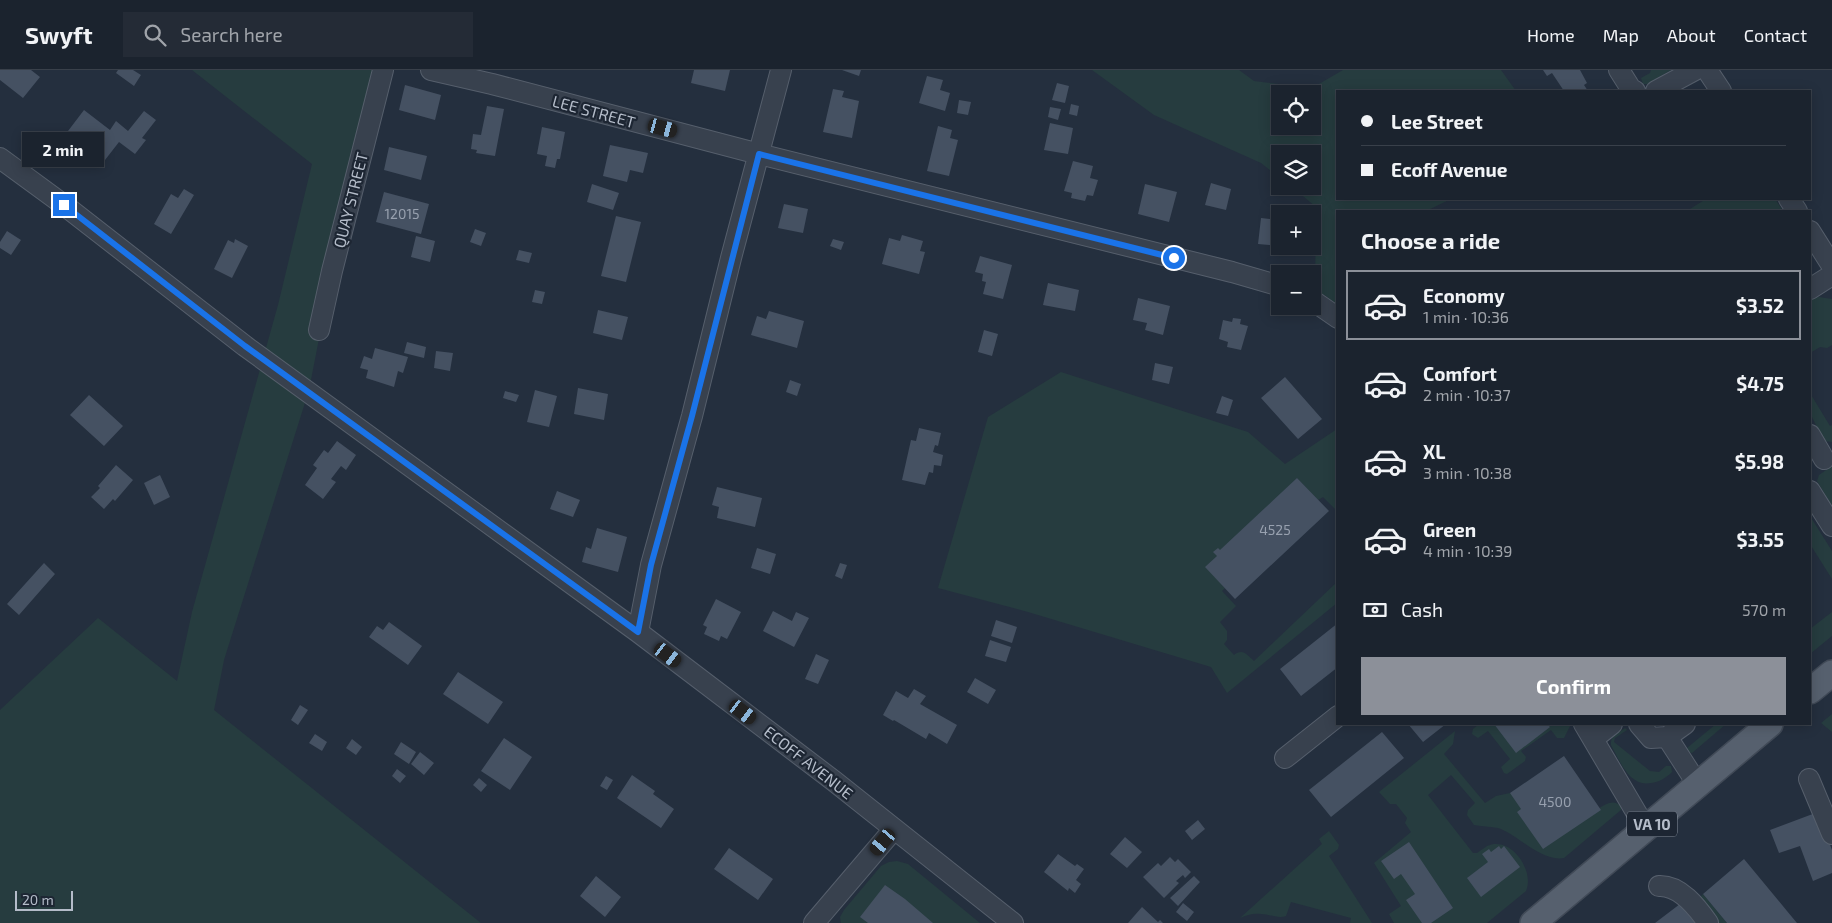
<!DOCTYPE html>
<meta charset="utf-8">
<style>
body{margin:0;font-family:"Exo 2",sans-serif;background:#242b36;color:#f1f3f6;height:100vh;display:flex;flex-direction:column;font-size:19px;white-space:nowrap}
*{box-sizing:border-box;margin:0}
p{font-size:16px;color:#a0a4aa}
.icon{flex:none;width:28px;height:28px;fill:none;stroke:currentColor;stroke-width:2;stroke-linecap:round;stroke-linejoin:round}
.map{position:relative;flex:1;overflow:hidden}
.panel{position:absolute;left:1336px;top:140px;width:475px;height:515px;display:flex;flex-direction:column;background:#1b232e;border-radius:0px;box-shadow:0 2px 12px #0003,0 0 0 1px #39404a}
.panel>*{flex:none}
.guide{position:absolute;left:1336px;top:20px;width:475px;height:110px;border-radius:0px;box-shadow:0 2px 12px #0003,0 0 0 1px #39404a;display:grid;align-content:center;height:110px;padding:0 25px;background:#1b232e}
.tools{position:absolute;left:1271px;top:15px;display:grid;gap:10px}
.tools a{display:grid;place-items:center;width:50px;height:50px;border-radius:0px;background:#1b232e;box-shadow:0 2px 12px #0003,0 0 0 1px #39404a;font-size:25px}
.scale{position:absolute;left:15px;bottom:12px;width:58px;box-sizing:border-box;padding-left:5px;border:2px solid #b4bcc9;border-top:0;font-size:14px;line-height:18px;white-space:nowrap;color:#b4bcc9;-webkit-text-stroke:4px #1d2633;paint-order:stroke}
.end{position:absolute;width:22px;height:22px;margin:-11px;border:6px solid #1a73e8;background:#fff;box-shadow:0 0 0 2px #fff}
.from{border-radius:50%}
.bubble{position:absolute;height:35px;border-radius:0px;background:#1b232e;box-shadow:0 2px 12px #0003,0 0 0 1px #39404a;font-size:16px;font-weight:700;line-height:35px;text-align:center}
.car{position:absolute;width:15px;height:30px;margin:-15px -8px;border-radius:6px;box-shadow:0 0 4px 1px #0007;background:linear-gradient(#222 24%,#8ab4d8 0 40%,#222 0 76%,#8ab4d8 0 86%,#222 0)}
.guide b{display:flex;align-items:center;gap:18px;height:48px;font-size:19px}
.guide b+b{border-top:1px solid #39404a}
.guide i{width:12px;height:12px;background:#f1f3f6}
ul{padding:0;list-style:none}
li{display:flex;align-items:center;gap:15px;height:70px;margin:0 10px 8px;padding:0 15px;border:2px solid transparent;border-radius:0px}
li div{flex:1}
li b{display:block;font-size:19px}
li em{font-style:normal;font-weight:700}
li.on{border-color:#8c9099}
li>.icon{width:45px;height:45px;stroke-width:1.5}
h2{padding:0 25px;font-size:22px;line-height:60px}
.pay{display:flex;align-items:center;gap:12px;height:55px;padding:0 25px;font-size:19px}
.pay p{margin-inline-start:auto}
.button{display:flex;gap:10px;margin-top:auto;padding:10px 25px}
.button a{flex:1;height:58px;border-radius:0px;background:#8c9099;color:#fff;font-size:20px;font-weight:700;line-height:58px;text-align:center}
header{display:flex;align-items:center;gap:30px;box-sizing:border-box;height:70px;padding:0 25px;background:#1b232e;border-bottom:1px solid #39404a}
header strong{font-size:24px}
nav{display:flex;gap:28px;margin-inline-start:auto;font-size:18px}
.search{width:350px;height:45px;background:#242b36;display:flex;align-items:center;gap:12px;box-sizing:border-box;padding:0 18px;border-radius:0px;color:#a0a4aa;font-size:19px}
.map>svg:first-child{display:block}
.green{fill:#263c3f;fill-rule:evenodd}
.building{fill:#455162}
.lines{fill:none;stroke-linecap:round;stroke-linejoin:round}
.minor-casing{stroke:#565f6c;stroke-width:22}
.major-casing{stroke:#414a57;stroke-width:28}
.minor{stroke:#38414e;stroke-width:20}
.major{stroke:#56606e;stroke-width:25}
.route{stroke:#1a73e8;stroke-width:6}
.labels{text-anchor:middle;dominant-baseline:central;stroke-width:4.5;stroke-linejoin:round;paint-order:stroke}
.number-label{font-size:14px;fill:#98a1af}
.shield{fill:#1d2633;stroke:#878f9c;stroke-width:1}
.shield-label{font-size:15px;font-weight:bold;fill:#b4bcc9}
.street-label{font-size:16px;fill:#b4bcc9;stroke:#1d2633}
</style>
<header>
<strong>Swyft</strong>
<div class="search"><svg class="icon" aria-label="search" viewBox="0 0 24 24"><circle cx="10" cy="10" r="6"/><path d="M15 15l6 6"/></svg>Search here</div>
<nav><a>Home</a><a>Map</a><a>About</a><a>Contact</a></nav>
</header>
<div class="map">
<svg width="1832" height="853" viewBox="0 0 1832 853">
<rect width="100%" height="100%" fill="#242f3e"/>
<path class="green" d="M192,0H379L332,202L309,320L224,590L214,640L481,853H0V640L98,548L177,611L192,542L278,235L312,94Z
M1092,0H1239L1254,11L1312,18L1343,0H1501L1516,21H1338V129H1451L1426,141H1338L1337,235L1326,226L1315,220L1316,137L1291,116H1312V84H1280V108L1261,93L1154,45ZM1280,24H1312V56H1280Z
M1651,0H1671L1647,14H1643L1641,8L1650,3Z
M1706,129H1775L1783,141H1690V139Z
M1819,227L1832,229V275L1827,278L1820,277L1810,283V228Z
M1061,302L1248,362L1285,394L1337,359V439L1336,440L1323,427L1318,430L1297,408L1222,488V515L1225,518L1222,521L1236,536L1220,552L1227,561V570L1224,574L1234,585C1243,578 1247,585 1254,591L1337,512V533L1227,623L1211,597L1028,542L938,518L988,347Z
M1810,323L1830,356L1832,355V372L1824,371L1810,343Z
M1832,396V436L1817,411L1819,405Z
M1810,446L1832,481V509L1810,474Z
M1832,542V566L1810,584V559Z
M1832,644V662L1821,653Z
M1479,654H1570V656L1564,668H1557L1551,660L1521,681L1526,687L1525,691L1507,704L1504,703L1501,697L1510,689L1488,661L1478,668L1472,664L1473,659Z
M1716,654H1726L1692,683L1686,681L1687,678Z
M1625,658L1627,660L1615,668L1614,672L1650,701L1659,702L1666,696H1671L1672,702C1666,708 1659,712 1651,713C1629,717 1620,691 1611,675C1610,665 1618,663 1625,658Z
M1455,661L1453,674L1444,684L1485,733L1496,726L1510,723L1598,739C1606,734 1613,729 1621,736V740L1564,788C1542,792 1520,767 1501,759C1493,756 1483,757 1474,755L1467,745L1468,740L1475,733L1451,705L1428,725L1473,783H1477C1480,781 1484,778 1487,776C1511,765 1535,801 1526,821L1487,853H1394L1389,844L1401,836L1374,793L1411,762L1405,753L1407,748L1396,734H1390L1379,722Z
M1329,761L1339,775L1338,779L1329,786L1372,853H1350L1351,848L1291,832L1286,846C1278,849 1269,844 1261,844C1253,843 1247,845 1240,848L1322,774L1319,769Z
M897,791L908,794L980,853H841L840,847L844,840L881,796L889,792Z
M1703,824L1727,853H1716L1698,830Z"/>
<path class="building" d="M0,0H31L40,7L23,28L0,10Z
M118,0H133L141,5L134,16L116,3Z
M694,0H730L725,21L691,13Z
M842,0H861L859,6Z
M1543,0H1580L1587,13L1584,15L1588,21H1564L1552,3L1547,6Z
M927,6L943,10L940,20L950,23L945,41L919,33Z
M1057,13L1069,16L1065,33L1052,30Z
M405,15L441,25L435,50L399,40Z
M833,19L844,21L842,27L859,31L852,68L823,62Z
M959,30L971,32L968,45L957,43Z
M1071,34L1079,36L1077,46L1069,44Z
M487,36L504,39L495,86L476,83L477,80L471,79L473,64L481,65Z
M1050,37L1061,39L1058,50L1048,47Z
M84,40L110,60L116,51L128,61L144,41L156,50L142,68L146,70L135,84L119,72L105,90L68,61Z
M1050,53L1073,58L1068,84L1044,80Z
M938,56L952,60L950,68L958,70L949,106L927,101Z
M542,57L565,62L560,89H557L555,98L545,96L547,86L537,84Z
M610,75L648,83L643,103L630,100L627,112L603,106Z
M389,77L427,86L421,110L384,100Z
M1073,91L1093,96L1090,108L1098,110L1093,126L1087,125L1085,131L1071,128L1072,123L1064,121Z
M1211,113L1231,119L1226,140L1205,135Z
M592,114L619,123L613,140L587,132Z
M1145,114L1177,122L1169,152L1138,144Z
M184,119L194,125L171,164L154,154L171,124L178,128Z
M384,122L429,134L421,164L376,152Z
M784,134L808,139L803,163L778,158Z
M616,146L641,152L626,212L601,206Z
M1261,148L1280,150V176L1258,174Z
M475,159L486,163L481,176L470,172Z
M7,161L21,170L11,185L0,178V172Z
M902,165L923,171L920,181L925,182L919,204L882,194L889,168L900,171Z
M416,166L435,171L430,192L411,187Z
M235,169L248,176L232,208L214,199L228,170L234,173Z
M833,169L844,172L841,180L830,176Z
M519,180L532,183L529,193L516,190Z
M980,186L1012,195L1003,229L983,224L986,212L982,211L983,204L975,202Z
M1048,213L1079,220L1075,241L1043,235Z
M535,220L545,222L542,234L532,232Z
M1138,228L1170,236L1163,265L1145,260L1147,253L1133,250Z
M598,240L628,247L622,270L593,263Z
M769,241L804,251L797,278L751,265L757,246L766,249Z
M1233,248L1241,249L1240,254L1248,256L1241,280L1227,277L1228,272L1219,269L1223,250L1232,252Z
M984,260L998,264L992,286L978,282Z
M407,272L426,277L424,288L404,283Z
M375,278L408,287L403,303L398,301L394,317L366,308L368,300L360,298L364,286L372,289Z
M436,281L453,283L450,301L434,298Z
M1155,293L1173,297L1169,314L1152,310Z
M1285,307L1322,349L1298,369L1261,328Z
M790,310L801,314L797,326L786,322Z
M578,318L608,324L604,350L574,344Z
M535,320L557,326L549,357L527,352Z
M505,321L519,325L516,332L503,328Z
M89,325L123,356L104,376L70,345Z
M1222,326L1233,330L1228,346L1216,343Z
M919,358L941,363L938,376L935,375L933,382L943,385L941,396L934,395L933,403L929,402L925,415L902,410L911,370L916,371Z
M337,371L356,385L346,400L341,396L331,409L336,412L323,429L305,415L317,398L313,395L324,380L328,383Z
M116,395L133,410L115,431L113,429L104,439L91,427L100,418L98,416Z
M160,405L170,427L154,435L144,413Z
M1297,408L1329,441L1235,529L1205,497L1217,486L1213,482L1218,478L1220,480Z
M717,417L762,428L755,457L717,448L719,437L712,435Z
M557,421L580,430L573,447L550,439Z
M597,458L627,467L618,502L582,492L586,477L591,479Z
M757,478L776,484L770,504L751,498Z
M44,493L55,504L19,545L7,534Z
M840,493L847,495L842,509L835,506Z
M716,529L741,542L727,569L721,566L719,571L704,564L707,557L703,555Z
M773,541L792,551L796,542L809,548L794,577L763,561Z
M996,550L1017,557L1012,573L991,566Z
M389,552L422,576L408,595L369,567L377,556L383,560Z
M1338,553V597L1301,626L1280,599Z
M990,570L1011,577L1006,592L985,586Z
M816,584L829,590L818,614L805,609Z
M458,602L503,632L488,654L443,624Z
M975,608L996,620L988,634L967,622Z
M914,619L926,626L920,634L957,655L947,674L929,663L926,669L894,650L893,651L883,645L896,621L908,628Z
M300,635L308,640L298,655L291,650Z
M1408,654H1446L1423,672Z
M1494,654H1547L1550,657L1516,683Z
M1382,662L1404,688L1331,747L1309,720Z
M315,664L327,672L322,681L309,673Z
M504,668L532,687L510,720L481,701Z
M352,669L362,677L356,685L346,678Z
M401,672L416,682L409,694L394,684Z
M420,682L434,693L424,705L411,694Z
M1564,686L1601,740L1543,779L1517,742L1521,739L1510,723Z
M397,699L406,706L400,713L392,706Z
M632,705L655,721L653,724L674,739L661,758L617,728Z
M606,706L613,710L607,720L600,716Z
M479,708L487,715L481,722L473,715Z
M1818,742L1832,780V803L1813,811L1800,776L1779,783L1770,760Z
M1198,750L1205,759L1192,770L1185,761Z
M1125,767L1142,782L1127,798L1110,784Z
M1409,772L1453,838L1431,853H1422L1406,830L1415,824L1401,804L1394,809L1381,791Z
M1499,776L1501,779L1504,776L1520,797L1481,827L1467,808L1488,792L1482,784L1489,779L1491,782Z
M729,778L773,809L758,830L714,799Z
M1058,784L1075,796L1077,794L1084,799L1076,810L1081,814L1075,823L1069,818L1068,821L1044,802Z
M1170,787L1175,792L1178,789L1191,802L1185,808L1183,805L1176,811L1179,813L1164,828L1143,807L1158,793L1161,796Z
M1744,789L1787,841L1797,853H1727L1703,824Z
M596,806L621,827L605,847L580,826Z
M1194,806L1200,812L1178,836L1170,828Z
M885,815L905,829L933,853H868L860,847Z
M1183,833L1194,842L1187,851L1176,842Z
M1680,834L1695,853H1655Z
M1142,837L1158,852L1160,850L1163,853H1128Z"/>
<g class="lines">
<g class="minor-casing">
<path id="minor" d="M431,0L492,14L759,84L1232,202L1280,216
M1619,0L1631,19L1635,21
M1707,0L1721,21
M1656,21L1695,0
M0,88L64,135L245,276L638,562L834,711L1013,853
M1789,129L1797,141
M1810,161L1832,196
M1810,219L1832,205
M1312,230L1338,248
M319,260L332,201L383,0
M1810,365L1824,389
M1810,421L1832,456
M638,562L651,495L692,346L731,188L781,0
M1584,654L1646,759
M1639,654L1651,668L1667,667L1685,654
M1667,667L1698,715
M1593,669L1612,654
M1285,688L1338,646
M1809,709L1832,764
M1659,816C1680,815 1697,837 1708,853
M814,853L894,759"/>
</g>
<g class="major-casing">
<path id="major" d="M1810,621L1832,603
M1533,853L1770,654"/>
</g>
<use href="#minor" class="minor"/>
<use href="#major" class="major"/>
</g>
<g class="lines">
<path class="route" d="M64,135L245,276L638,562L651,495L692,346L759,84L1174,188"/>
</g>
<g class="labels">
<g class="number-label">
<text x="402" y="143">12015</text>
<text x="1275" y="459">4525</text>
<text x="1555" y="731">4500</text>
</g>
<rect class="shield" x="1627" y="741.5" width="50" height="25" rx="4"/>
<g class="shield-label">
<text x="1652" y="754">VA 10</text>
</g>
<g class="street-label">
<text transform="translate(594 41) rotate(15)">LEE STREET</text>
<text transform="translate(350 130) rotate(-76)">QUAY STREET</text>
<text transform="translate(809 692) rotate(38)">ECOFF AVENUE</text>
</g>
</g>
</svg>
<div class="tools">
<a><svg class="icon" aria-label="locate" viewBox="0 0 24 24"><circle cx="12" cy="12" r="6"/><path d="M12 2v4M12 18v4M2 12h4M18 12h4"/></svg></a>
<a><svg class="icon" aria-label="layers" viewBox="0 0 24 24"><path d="M12 4l9 5-9 5-9-5zM3 14l9 5 9-5"/></svg></a>
<a>+</a>
<a>−</a>
</div>
<div class="scale">20 m</div>
<i class="end from" style="left:1174px;top:188px"></i>
<i class="end" style="left:64px;top:135px"></i>
<div class="bubble" style="left:22px;top:62px;width:82px">2 min</div>
<i class="car" style="left:663px;top:58px;rotate:105deg"></i>
<i class="car" style="left:668px;top:585px;rotate:127deg"></i>
<i class="car" style="left:743px;top:642px;rotate:127deg"></i>
<i class="car" style="left:883px;top:772px;rotate:220deg"></i>
<div class="guide">
<b><i class="from"></i>Lee Street</b>
<b><i></i>Ecoff Avenue</b>
</div>
<section class="panel">
<h2>Choose a ride</h2>
<ul>
<li class="on"><svg class="icon" aria-label="car" viewBox="0 0 24 24"><path d="M5 17H2v-5l4-1 3-4h7l3 4 3 1v5h-3M9 17h6M6 11h13"/><circle cx="7" cy="17" r="2"/><circle cx="17" cy="17" r="2"/></svg><div><b>Economy</b><p>1 min · 10:36</p></div><em>$3.52</em></li>
<li><svg class="icon" aria-label="car" viewBox="0 0 24 24"><path d="M5 17H2v-5l4-1 3-4h7l3 4 3 1v5h-3M9 17h6M6 11h13"/><circle cx="7" cy="17" r="2"/><circle cx="17" cy="17" r="2"/></svg><div><b>Comfort</b><p>2 min · 10:37</p></div><em>$4.75</em></li>
<li><svg class="icon" aria-label="car" viewBox="0 0 24 24"><path d="M5 17H2v-5l4-1 3-4h7l3 4 3 1v5h-3M9 17h6M6 11h13"/><circle cx="7" cy="17" r="2"/><circle cx="17" cy="17" r="2"/></svg><div><b>XL</b><p>3 min · 10:38</p></div><em>$5.98</em></li>
<li><svg class="icon" aria-label="car" viewBox="0 0 24 24"><path d="M5 17H2v-5l4-1 3-4h7l3 4 3 1v5h-3M9 17h6M6 11h13"/><circle cx="7" cy="17" r="2"/><circle cx="17" cy="17" r="2"/></svg><div><b>Green</b><p>4 min · 10:39</p></div><em>$3.55</em></li>
</ul>
<div class="pay"><svg class="icon" aria-label="cash" viewBox="0 0 24 24"><path d="M3 7h18v10H3z"/><circle cx="12" cy="12" r="2"/></svg>Cash<p>570 m</p></div>
<div class="button"><a>Confirm</a></div>
</section>
</div>
